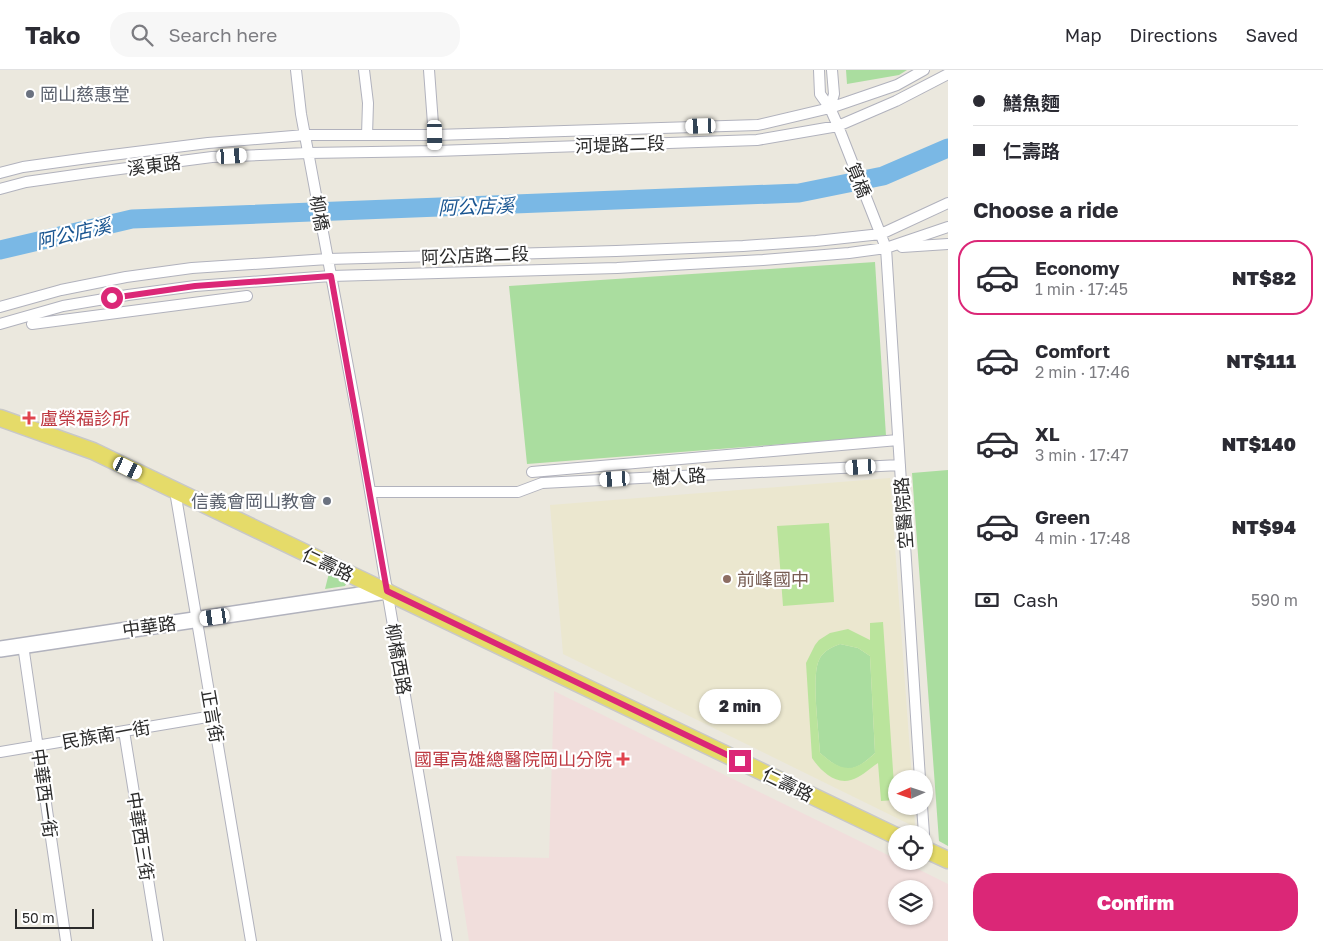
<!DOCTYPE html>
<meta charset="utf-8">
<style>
body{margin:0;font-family:"Golos Text","Noto Sans TC",sans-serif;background:#f7f7f7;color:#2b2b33;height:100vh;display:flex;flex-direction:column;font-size:19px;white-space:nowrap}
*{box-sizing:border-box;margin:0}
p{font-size:16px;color:#7c7c81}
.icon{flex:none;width:28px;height:28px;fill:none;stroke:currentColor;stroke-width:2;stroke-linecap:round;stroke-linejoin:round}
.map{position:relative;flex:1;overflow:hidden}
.sheet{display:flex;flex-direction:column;background:#fff;width:375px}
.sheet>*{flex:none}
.top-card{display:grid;align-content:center;height:110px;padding:0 25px;background:#fff}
.needle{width:32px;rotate:267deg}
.tools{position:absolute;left:888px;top:700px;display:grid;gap:10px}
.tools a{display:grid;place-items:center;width:45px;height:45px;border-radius:50%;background:#fff;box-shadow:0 1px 4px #0004;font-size:25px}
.scale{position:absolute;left:15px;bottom:12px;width:79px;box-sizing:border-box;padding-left:5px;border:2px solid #2b2b2b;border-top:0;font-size:14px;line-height:18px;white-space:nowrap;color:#2b2b2b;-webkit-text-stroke:4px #fff;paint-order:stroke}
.end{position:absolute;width:22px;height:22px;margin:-11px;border:6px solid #db2777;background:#fff;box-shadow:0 0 0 2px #fff}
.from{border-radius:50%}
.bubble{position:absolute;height:35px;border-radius:18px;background:#fff;box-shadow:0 1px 4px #0004;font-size:16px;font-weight:800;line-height:35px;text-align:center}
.car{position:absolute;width:15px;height:30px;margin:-15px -8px;border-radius:6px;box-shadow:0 0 4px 1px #0007;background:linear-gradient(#fff 24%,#345 0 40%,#fff 0 76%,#345 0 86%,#fff 0)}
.top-card b{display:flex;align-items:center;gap:18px;height:48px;font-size:19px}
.top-card b+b{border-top:1px solid #e1e1e2}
.top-card i{width:12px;height:12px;background:#2b2b33}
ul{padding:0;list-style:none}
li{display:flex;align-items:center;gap:15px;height:75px;margin:0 10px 8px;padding:0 15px;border:2px solid transparent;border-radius:20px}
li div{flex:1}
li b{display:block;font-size:19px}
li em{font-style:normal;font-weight:800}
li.on{border-color:#db2777}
li>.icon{width:45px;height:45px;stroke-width:1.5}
h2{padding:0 25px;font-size:22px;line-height:60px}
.pay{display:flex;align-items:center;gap:12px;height:55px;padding:0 25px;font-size:19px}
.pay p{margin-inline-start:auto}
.button{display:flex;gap:10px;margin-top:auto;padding:10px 25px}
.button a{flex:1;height:58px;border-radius:20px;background:#db2777;color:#fff;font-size:20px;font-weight:800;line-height:58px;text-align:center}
header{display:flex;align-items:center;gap:30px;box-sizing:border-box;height:70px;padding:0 25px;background:#fff;border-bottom:1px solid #e1e1e2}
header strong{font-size:24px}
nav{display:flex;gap:28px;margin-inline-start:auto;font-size:18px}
.search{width:350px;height:45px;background:#f7f7f7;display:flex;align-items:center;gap:12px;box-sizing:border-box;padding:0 18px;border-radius:20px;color:#7c7c81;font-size:19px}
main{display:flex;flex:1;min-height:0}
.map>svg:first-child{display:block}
.education{fill:#ebe7cf}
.medical{fill:#f1dedc;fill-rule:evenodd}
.green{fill:#aadd9f}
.pitch{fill:#bae49c;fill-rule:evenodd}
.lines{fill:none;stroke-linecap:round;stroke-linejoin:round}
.river{stroke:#7ab8e5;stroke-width:19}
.minor-casing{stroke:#b1b2bd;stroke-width:12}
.secondary-casing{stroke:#b1b2bd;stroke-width:18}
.primary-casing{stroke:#c8c8c8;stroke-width:19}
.minor{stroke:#fff;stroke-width:10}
.secondary{stroke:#fff;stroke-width:15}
.primary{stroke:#e5db69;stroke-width:16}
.route{stroke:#db2777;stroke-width:6}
.worship-dot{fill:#6b7280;stroke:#fff;stroke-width:2}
.health-dot{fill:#e0444e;stroke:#fff;stroke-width:2}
.education-dot{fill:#8d6e63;stroke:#fff;stroke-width:2}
.labels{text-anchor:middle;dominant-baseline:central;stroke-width:4.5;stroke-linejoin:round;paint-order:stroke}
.worship-label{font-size:18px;fill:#5b616d;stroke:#fff;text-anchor:start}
.street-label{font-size:18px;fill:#2b2b2b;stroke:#fff}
.health-label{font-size:18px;fill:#be3a42;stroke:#fff;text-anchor:start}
.education-label{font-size:18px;fill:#785e54;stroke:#fff;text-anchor:start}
.water-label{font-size:19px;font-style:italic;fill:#195591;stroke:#fff}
</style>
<header>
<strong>Tako</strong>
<div class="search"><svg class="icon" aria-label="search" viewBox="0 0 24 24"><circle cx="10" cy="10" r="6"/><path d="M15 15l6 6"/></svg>Search here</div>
<nav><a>Map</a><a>Directions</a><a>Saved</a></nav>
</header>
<main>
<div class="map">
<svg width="948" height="871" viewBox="0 0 948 871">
<rect width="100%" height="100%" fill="#ebe8de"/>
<path class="education" d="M890,408L912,709H896V736H914L915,757L563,584L550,435Z"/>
<path class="medical" d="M554,621L896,789V791H902L948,814V871H469L456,786L549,788ZM896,819H924V846H896Z"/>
<path class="green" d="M846,0H907L899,5L847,14Z
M875,192L886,366L527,394L509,216Z
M948,400V776L939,771L912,403Z
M329,503L347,512L345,516L325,519Z
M840,574L858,578L870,586L875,683C852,705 843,703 820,683C819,662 811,607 819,590C823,581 832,577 840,574Z"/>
<path class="pitch" d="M829,453L834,532L783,536L777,456Z
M883,552L895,730L881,731L878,693C869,699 861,707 851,710C835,715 820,700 812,688L806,593L815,575L819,570L830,563L848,559L870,570V553ZM840,574L858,578L870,586L875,683C853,704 842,702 820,683C819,662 811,607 819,590C823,581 832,577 840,574Z"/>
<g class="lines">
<path class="river" d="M0,180L132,149L799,123L883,106L948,78"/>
<g class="minor-casing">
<path id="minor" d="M296,0L301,44L357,345L447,871
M364,0L368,33L367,65
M429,0L435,81
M819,0L820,24L830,38L838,56L886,178L920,709
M830,38L834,24L832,0
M0,103L23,97L88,88L208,73L305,65H435L758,55L830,38L897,15L924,0
M0,119L26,112L89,103L212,87L308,83L435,81L757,70L838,56L896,31L948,4
M902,177L948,174
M0,237L61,220L126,207L192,198L328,189L616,181L743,176L816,171L881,164L948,133
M0,254L63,236L128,225L195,216L331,206L617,198L763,190L849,183L886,178L948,157
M32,254L247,226
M532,402L898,370
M175,421L251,871
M370,422H518L542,413L900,395
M23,575L66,871
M124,661L158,871
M0,682L213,646
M922,736L924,764"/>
</g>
<g class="secondary-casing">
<path id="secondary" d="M0,579L387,521"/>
</g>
<g class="primary-casing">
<path id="primary" d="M0,348L93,381L896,766
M924,779L948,790"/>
</g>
<use href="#minor" class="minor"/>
<use href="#secondary" class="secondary"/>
<use href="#primary" class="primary"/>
</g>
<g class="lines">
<path class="route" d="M112,228L195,216L331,206L387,521L740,691"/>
</g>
<g class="worship-dot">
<circle cx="30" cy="24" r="5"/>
<circle cx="327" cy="431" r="5"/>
</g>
<g class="health-dot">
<path d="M26.5 340.5h5v5h5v5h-5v5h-5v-5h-5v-5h5z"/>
<path d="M620.5 681.5h5v5h5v5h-5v5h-5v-5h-5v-5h5z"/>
</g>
<circle class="education-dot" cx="727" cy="509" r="5"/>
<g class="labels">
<g class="worship-label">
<text x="40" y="24">岡山慈惠堂</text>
<text x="317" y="431" text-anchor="end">信義會岡山教會</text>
</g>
<g class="street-label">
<text transform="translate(620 74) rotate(-2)">河堤路二段</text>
<text transform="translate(154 95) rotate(-7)">溪東路</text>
<text transform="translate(859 110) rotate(68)">筧橋</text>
<text transform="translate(320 143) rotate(80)">柳橋</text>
<text transform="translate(475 185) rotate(-2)">阿公店路二段</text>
<text transform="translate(679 406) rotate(-3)">樹人路</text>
<text transform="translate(903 443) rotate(-94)">空醫院路</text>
<text transform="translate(328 494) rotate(25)">仁壽路</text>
<text transform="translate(149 556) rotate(-8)">中華路</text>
<text transform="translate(399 589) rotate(80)">柳橋西路</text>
<text transform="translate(213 646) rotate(80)">正言街</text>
<text transform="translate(106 664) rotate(-10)">民族南一街</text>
<text transform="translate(788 714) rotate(26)">仁壽路</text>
<text transform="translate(45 723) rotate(82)">中華西一街</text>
<text transform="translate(141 766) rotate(81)">中華西三街</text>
</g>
<g class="health-label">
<text x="40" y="348">盧榮福診所</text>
<text x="612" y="689" text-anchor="end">國軍高雄總醫院岡山分院</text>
</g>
<g class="education-label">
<text x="737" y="509">前峰國中</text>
</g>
<g class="water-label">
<text transform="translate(476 136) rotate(-2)">阿公店溪</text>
<text transform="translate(73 163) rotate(-13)">阿公店溪</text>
</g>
</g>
</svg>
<div class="tools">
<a><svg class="needle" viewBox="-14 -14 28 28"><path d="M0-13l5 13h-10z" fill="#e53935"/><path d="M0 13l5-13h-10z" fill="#7c7c81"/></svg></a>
<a><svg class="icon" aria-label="locate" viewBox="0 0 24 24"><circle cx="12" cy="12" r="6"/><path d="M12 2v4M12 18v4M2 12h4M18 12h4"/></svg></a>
<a><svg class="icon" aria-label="layers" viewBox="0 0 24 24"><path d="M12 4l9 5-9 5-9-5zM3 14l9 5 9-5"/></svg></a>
</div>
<div class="scale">50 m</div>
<i class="end from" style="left:112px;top:228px"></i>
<i class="end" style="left:740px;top:691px"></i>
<div class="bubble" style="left:699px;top:619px;width:82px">2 min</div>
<i class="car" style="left:701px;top:56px;rotate:268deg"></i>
<i class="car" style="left:435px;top:65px;rotate:179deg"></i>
<i class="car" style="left:232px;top:86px;rotate:87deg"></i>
<i class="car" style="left:861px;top:397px;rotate:267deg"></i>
<i class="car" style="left:128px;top:398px;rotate:116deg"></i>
<i class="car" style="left:615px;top:409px;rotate:267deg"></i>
<i class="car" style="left:215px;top:547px;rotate:262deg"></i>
</div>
<section class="sheet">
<div class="top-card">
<b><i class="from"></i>鱔魚麵</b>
<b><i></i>仁壽路</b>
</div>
<h2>Choose a ride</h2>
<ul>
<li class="on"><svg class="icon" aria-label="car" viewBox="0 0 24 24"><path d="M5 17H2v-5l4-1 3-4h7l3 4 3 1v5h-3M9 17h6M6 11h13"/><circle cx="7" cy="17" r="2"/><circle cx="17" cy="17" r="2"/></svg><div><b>Economy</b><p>1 min · 17:45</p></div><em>NT$82</em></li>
<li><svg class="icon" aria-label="car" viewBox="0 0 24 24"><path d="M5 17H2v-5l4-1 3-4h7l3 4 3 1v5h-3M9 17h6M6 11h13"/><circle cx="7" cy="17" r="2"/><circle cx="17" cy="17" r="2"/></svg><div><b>Comfort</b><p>2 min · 17:46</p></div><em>NT$111</em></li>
<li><svg class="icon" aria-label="car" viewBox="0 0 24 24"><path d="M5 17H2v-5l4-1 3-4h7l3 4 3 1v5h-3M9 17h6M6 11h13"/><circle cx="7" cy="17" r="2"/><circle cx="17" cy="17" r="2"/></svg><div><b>XL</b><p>3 min · 17:47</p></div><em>NT$140</em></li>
<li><svg class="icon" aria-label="car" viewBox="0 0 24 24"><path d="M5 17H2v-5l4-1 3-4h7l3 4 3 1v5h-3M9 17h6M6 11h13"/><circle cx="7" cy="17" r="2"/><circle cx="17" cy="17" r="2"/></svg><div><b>Green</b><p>4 min · 17:48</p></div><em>NT$94</em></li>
</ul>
<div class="pay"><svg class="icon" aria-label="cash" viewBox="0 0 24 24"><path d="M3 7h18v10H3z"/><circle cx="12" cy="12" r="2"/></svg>Cash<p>590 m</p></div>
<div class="button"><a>Confirm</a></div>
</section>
</main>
